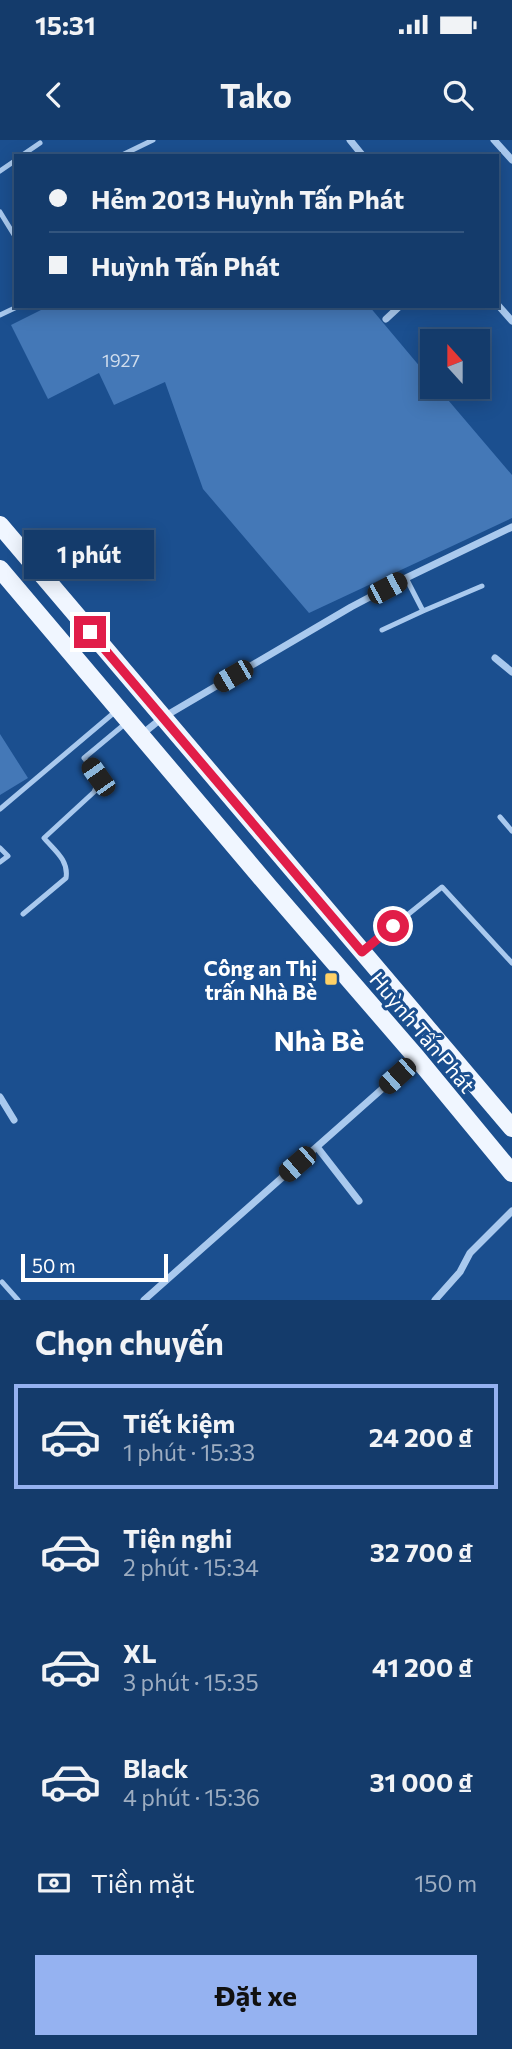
<!DOCTYPE html>
<html lang="vi">
<meta charset="utf-8">
<style>
body{margin:0;font-family:Commissioner,sans-serif;background:#1d4271;color:#f1f3f6;height:100vh;display:flex;flex-direction:column;font-size:26px;white-space:nowrap}
*{box-sizing:border-box;margin:0}
p{font-size:23px;color:#9dadc1}
.icon{flex:none;width:38px;height:38px;fill:none;stroke:currentColor;stroke-width:2;stroke-linecap:round;stroke-linejoin:round}
.map{position:relative;height:1160px;overflow:hidden}
.drawer{display:flex;flex-direction:column;background:#143b6b;flex:1}
.drawer>*{flex:none}
.top-card{position:absolute;left:14px;top:14px;width:485px;height:154px;border-radius:0px;box-shadow:0 4px 18px #0003,0 0 0 2px #33557e;display:grid;align-content:center;height:154px;padding:0 35px;background:#143b6b}
.needle{width:46px;rotate:339deg}
.fabs{position:absolute;left:420px;top:189px;display:grid;gap:14px}
.fabs a{display:grid;place-items:center;width:70px;height:70px;border-radius:0px;background:#143b6b;box-shadow:0 4px 18px #0003,0 0 0 2px #33557e;font-size:35px}
.scale{position:absolute;left:21px;bottom:18px;width:147px;box-sizing:border-box;padding-left:7px;border:4px solid #fff;border-top:0;font-size:19px;line-height:24px;white-space:nowrap;color:#fff;-webkit-text-stroke:5px #1b4f8f;paint-order:stroke}
.end{position:absolute;width:32px;height:32px;margin:-16px;border:9px solid #e11d48;background:#fff;box-shadow:0 0 0 4px #fff}
.from{border-radius:50%}
.bubble{position:absolute;height:49px;border-radius:0px;background:#143b6b;box-shadow:0 4px 18px #0003,0 0 0 2px #33557e;font-size:23px;font-weight:700;line-height:49px;text-align:center}
.car{position:absolute;width:21px;height:42px;margin:-21px -10px;border-radius:9px;box-shadow:0 0 5px 2px #0007;background:linear-gradient(#222 24%,#8ab4d8 0 40%,#222 0 76%,#8ab4d8 0 86%,#222 0)}
.top-card b{display:flex;align-items:center;gap:24px;height:66px;font-size:26px}
.top-card b+b{border-top:2px solid #33557e}
.top-card i{width:18px;height:18px;background:#f1f3f6}
ul{padding:0;list-style:none}
li{display:flex;align-items:center;gap:21px;height:105px;margin:0 14px 10px;padding:0 21px;border:4px solid transparent;border-radius:0px}
li div{flex:1}
li b{display:block;font-size:26px}
li em{font-style:normal;font-weight:700}
li.selected{border-color:#95b2f1}
li>.icon{width:63px;height:63px;stroke-width:1.5}
h2{padding:0 35px;font-size:32px;line-height:84px}
.pay{display:flex;align-items:center;gap:18px;height:77px;padding:0 35px;font-size:26px}
.pay p{margin-inline-start:auto}
.cta{display:flex;gap:14px;margin-top:auto;padding:14px 35px}
.cta a{flex:1;height:80px;border-radius:0px;background:#95b2f1;color:#111;font-size:28px;font-weight:700;line-height:80px;text-align:center}
.status{display:flex;justify-content:space-between;align-items:center;height:49px;padding:0 35px;background:#143b6b;direction:ltr}
.status svg{height:19px;fill:currentColor}
header{display:flex;justify-content:space-between;align-items:center;height:91px;padding:0 35px;background:#143b6b;font-size:32px;font-weight:700}
.map>svg:first-child{display:block}
.building{fill:#4478b7}
.lines{fill:none;stroke-linecap:round;stroke-linejoin:round}
.lane{stroke:#a9c9ee;stroke-width:5}
.street{stroke:#a9c9ee;stroke-width:7}
.primary{stroke:#f0f6ff;stroke-width:18}
.route{stroke:#e11d48;stroke-width:9}
.poi-dot{fill:#ffd166;stroke:#1b4f8f;stroke-width:2.5}
.labels{text-anchor:middle;dominant-baseline:central;stroke-width:6;stroke-linejoin:round;paint-order:stroke}
.number-label{font-size:18px;fill:#d0dded}
.poi-label{font-size:21px;font-weight:bold;fill:#fff;stroke:#1b4f8f;text-anchor:end}
.street-label{font-size:21px;fill:#fff;stroke:#1b4f8f}
.district-label{font-size:28px;font-weight:bold;fill:#fff;stroke:#1b4f8f}
</style>
<div class="status"><b>15:31</b><svg viewBox="0 0 49 12"><path d="M0 12V9h3v3zM5 12V6h3v6zM10 12V3h3v9zM15 12V0h3v12zM26 1h20v11H26zM47 4h2v5h-2z"/></svg></div>
<header><svg class="icon" aria-label="back" viewBox="0 0 24 24"><path d="M15 5l-7 7 7 7"/></svg>Tako<svg class="icon" aria-label="search" viewBox="0 0 24 24"><circle cx="10" cy="10" r="6"/><path d="M15 15l6 6"/></svg></header>
<div class="map">
<svg width="512" height="1160" viewBox="0 0 512 1160">
<rect width="100%" height="100%" fill="#1b4f8f"/>
<path class="building" d="M49,166H369L432,241V247H437L512,335V378L309,473L203,349L165,242L114,265L99,233L48,259L11,185Z
M0,594L28,638L0,655Z"/>
<g class="lines">
<path class="lane" d="M21,16L40,3
M120,16L153,0
M0,31L16,20
M0,72L16,98
M0,175L19,166
M406,438L423,471L482,446
M382,490L423,471
M0,669L116,571
M500,677L512,691
M0,708L8,716L0,722
M23,774L66,738C69,720 54,710 44,698L94,652C102,635 94,631 84,618L126,583
M364,810L442,747L512,823
M2,1142L18,1160"/>
<path class="street" d="M350,0L363,16
M494,0L512,20
M497,164L512,181
M386,179L400,166
M495,518L512,532
M141,595L162,578L351,467L406,438L512,387
M0,957L14,980
M317,1007L359,1061
M144,1160L417,918
M435,1160L460,1132L470,1113L512,1071"/>
<path class="primary" d="M0,385L512,988
M0,429L270,748L417,918L512,1033"/>
</g>
<g class="lines">
<path class="route" d="M90,492L362,812L393,786"/>
</g>
<rect class="poi-dot" x="324" y="832" width="14" height="14" rx="3.5"/>
<g class="labels">
<g class="number-label">
<text x="121" y="220">1927</text>
</g>
<g class="poi-label">
<text x="317" y="827">Công an Thị<tspan x="317" dy="24">trấn Nhà Bè</tspan></text>
</g>
<g class="street-label">
<text transform="translate(423 892) rotate(50)">Huỳnh Tấn Phát</text>
</g>
<g class="district-label">
<text x="319" y="900">Nhà Bè</text>
</g>
</g>
</svg>
<div class="fabs">
<a><svg class="needle" viewBox="-14 -14 28 28"><path d="M0-13l5 13h-10z" fill="#e53935"/><path d="M0 13l5-13h-10z" fill="#9dadc1"/></svg></a>
</div>
<div class="scale">50 m</div>
<i class="end from" style="left:393px;top:786px"></i>
<i class="end" style="left:90px;top:492px"></i>
<div class="bubble" style="left:24px;top:390px;width:130px">1 phút</div>
<i class="car" style="left:387px;top:448px;rotate:62deg"></i>
<i class="car" style="left:233px;top:536px;rotate:240deg"></i>
<i class="car" style="left:98px;top:637px;rotate:325deg"></i>
<i class="car" style="left:397px;top:936px;rotate:228deg"></i>
<i class="car" style="left:297px;top:1024px;rotate:229deg"></i>
<div class="top-card">
<b><i class="from"></i>Hẻm 2013 Huỳnh Tấn Phát</b>
<b><i></i>Huỳnh Tấn Phát</b>
</div>
</div>
<section class="drawer">
<h2>Chọn chuyến</h2>
<ul>
<li class="selected"><svg class="icon" aria-label="car" viewBox="0 0 24 24"><path d="M5 17H2v-5l4-1 3-4h7l3 4 3 1v5h-3M9 17h6M6 11h13"/><circle cx="7" cy="17" r="2"/><circle cx="17" cy="17" r="2"/></svg><div><b>Tiết kiệm</b><p>1 phút · 15:33</p></div><em>24 200 ₫</em></li>
<li><svg class="icon" aria-label="car" viewBox="0 0 24 24"><path d="M5 17H2v-5l4-1 3-4h7l3 4 3 1v5h-3M9 17h6M6 11h13"/><circle cx="7" cy="17" r="2"/><circle cx="17" cy="17" r="2"/></svg><div><b>Tiện nghi</b><p>2 phút · 15:34</p></div><em>32 700 ₫</em></li>
<li><svg class="icon" aria-label="car" viewBox="0 0 24 24"><path d="M5 17H2v-5l4-1 3-4h7l3 4 3 1v5h-3M9 17h6M6 11h13"/><circle cx="7" cy="17" r="2"/><circle cx="17" cy="17" r="2"/></svg><div><b>XL</b><p>3 phút · 15:35</p></div><em>41 200 ₫</em></li>
<li><svg class="icon" aria-label="car" viewBox="0 0 24 24"><path d="M5 17H2v-5l4-1 3-4h7l3 4 3 1v5h-3M9 17h6M6 11h13"/><circle cx="7" cy="17" r="2"/><circle cx="17" cy="17" r="2"/></svg><div><b>Black</b><p>4 phút · 15:36</p></div><em>31 000 ₫</em></li>
</ul>
<div class="pay"><svg class="icon" aria-label="cash" viewBox="0 0 24 24"><path d="M3 7h18v10H3z"/><circle cx="12" cy="12" r="2"/></svg>Tiền mặt<p>150 m</p></div>
<div class="cta"><a>Đặt xe</a></div>
</section>
